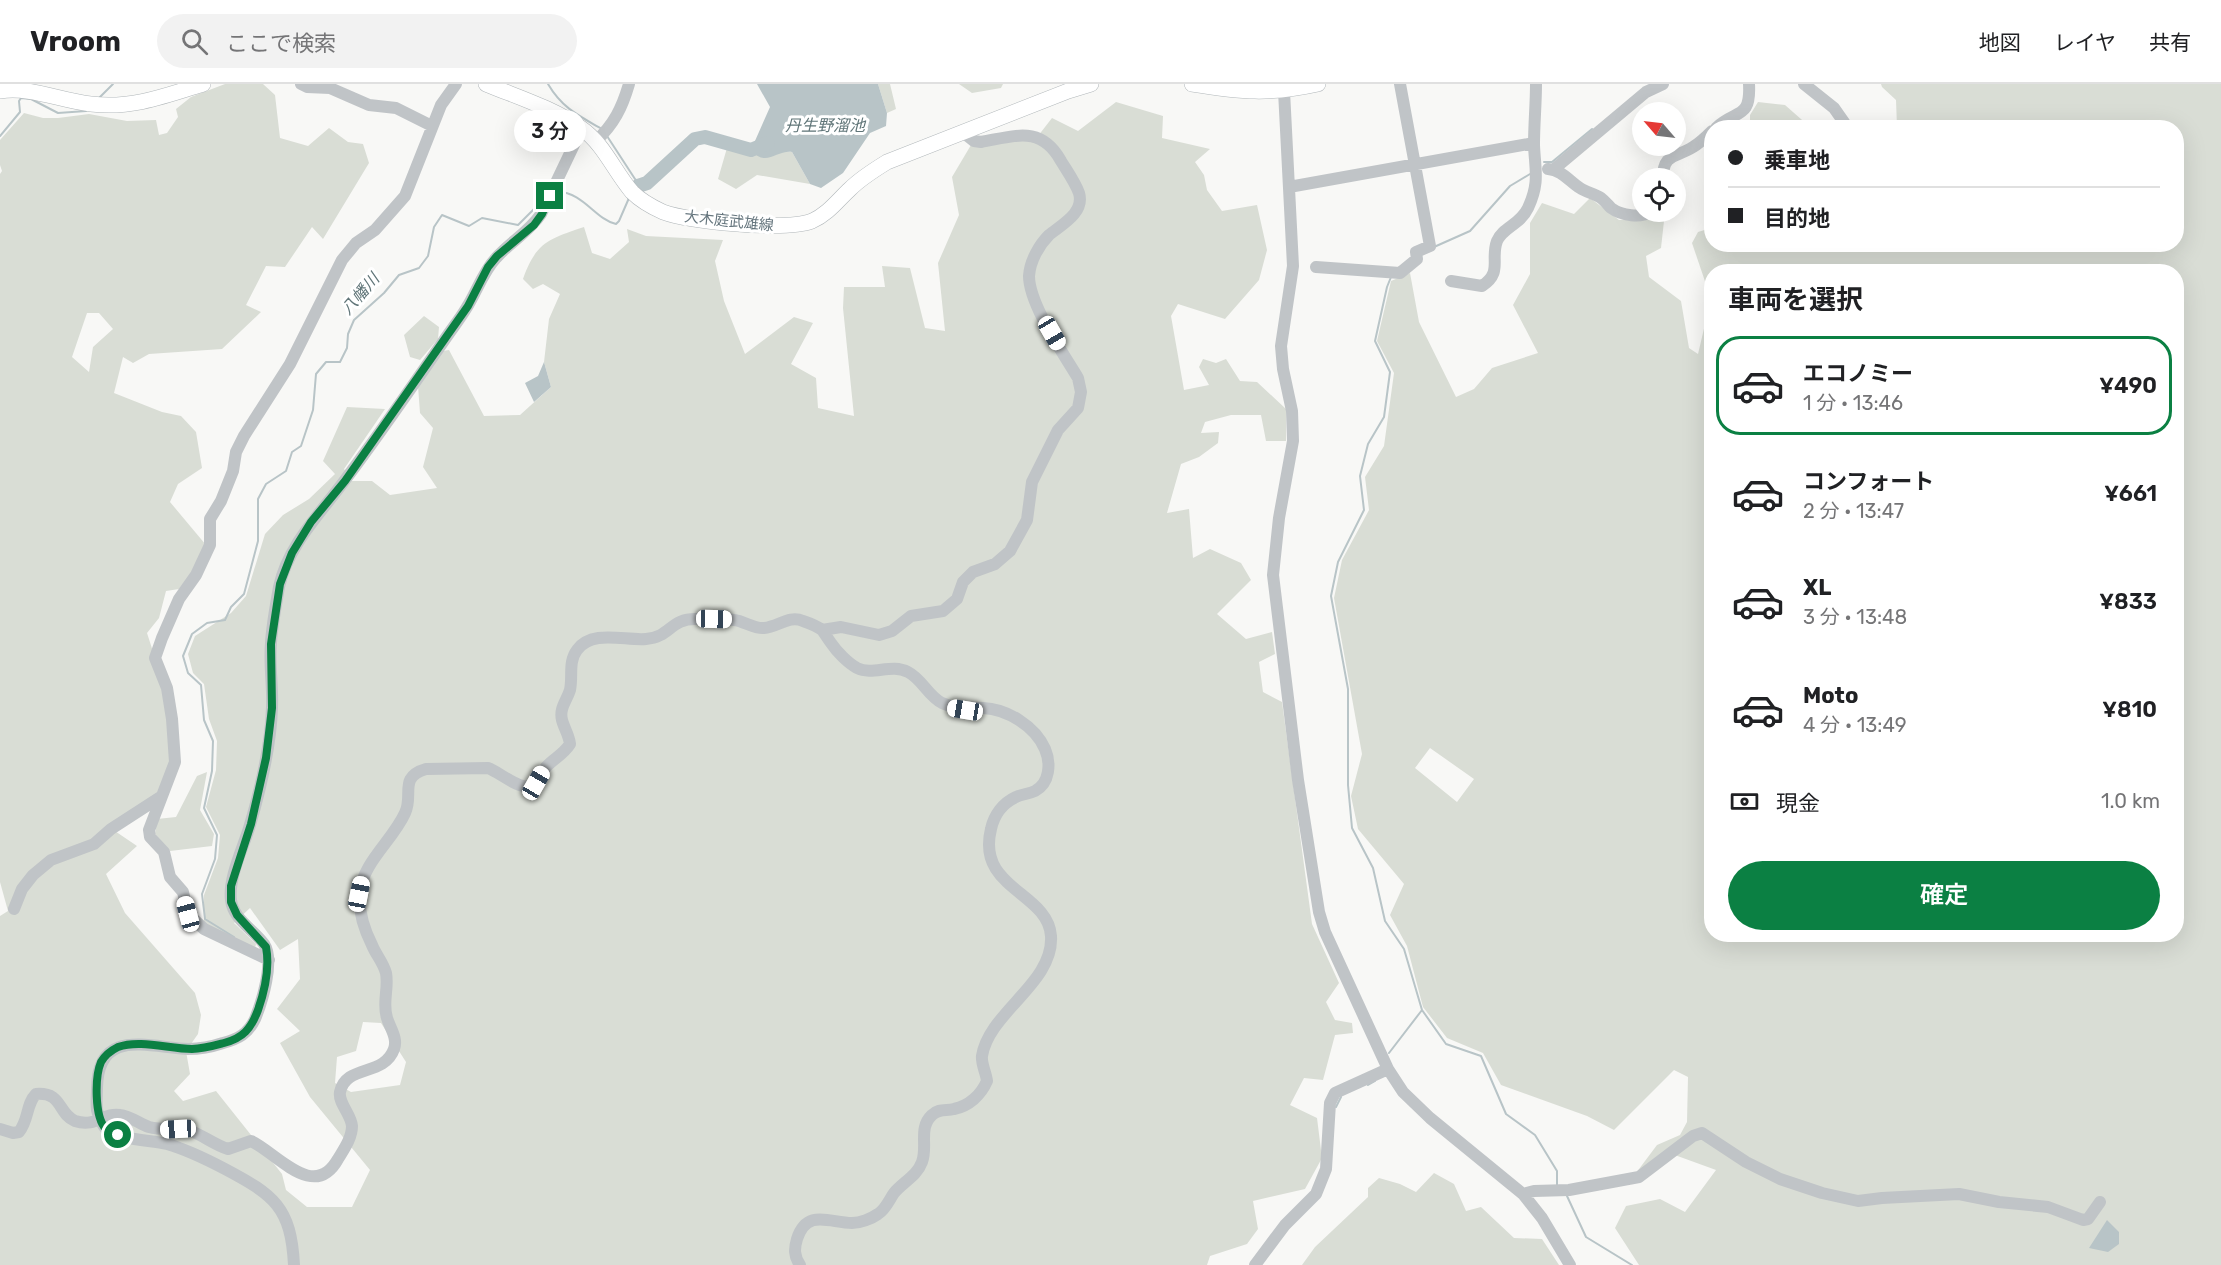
<!DOCTYPE html>
<html lang="ja">
<meta charset="utf-8">
<style>
body{margin:0;font-family:Rubik,"Noto Sans JP",sans-serif;background:#f2f2f2;color:#202124;height:100vh;display:flex;flex-direction:column;font-size:22px;white-space:nowrap}
*{box-sizing:border-box;margin:0}
p{font-size:20px;color:#757577}
.icon{flex:none;width:33px;height:33px;fill:none;stroke:currentColor;stroke-width:2;stroke-linecap:round;stroke-linejoin:round}
.map{position:relative;flex:1;overflow:hidden}
.details{position:absolute;left:1704px;top:180px;width:480px;height:678px;display:flex;flex-direction:column;background:#fff;border-radius:24px;box-shadow:0 6px 24px #0002}
.details>*{flex:none}
.hud{position:absolute;left:1704px;top:36px;width:480px;height:132px;border-radius:24px;box-shadow:0 6px 24px #0002;display:grid;align-content:center;height:132px;padding:0 24px;background:#fff}
.needle{width:39px;rotate:298deg}
.tools{position:absolute;left:1632px;top:18px;display:grid;gap:12px}
.tools a{display:grid;place-items:center;width:54px;height:54px;border-radius:50%;background:#fff;box-shadow:0 6px 24px #0002;font-size:30px}
.end{position:absolute;width:27px;height:27px;margin:-14px;border:8px solid #0b8043;background:#fff;box-shadow:0 0 0 3px #fff}
.from{border-radius:50%}
.bubble{position:absolute;height:42px;border-radius:21px;background:#fff;box-shadow:0 6px 24px #0002;font-size:20px;font-weight:600;line-height:42px;text-align:center}
.car{position:absolute;width:18px;height:36px;margin:-18px -9px;border-radius:8px;box-shadow:0 0 4px 2px #0007;background:linear-gradient(#fff 24%,#345 0 40%,#fff 0 76%,#345 0 86%,#fff 0)}
.hud b{display:flex;align-items:center;gap:21px;height:57px;font-size:22px}
.hud b+b{border-top:2px solid #e0e0e0}
.hud i{width:15px;height:15px;background:#202124}
ul{padding:0;list-style:none}
li{display:flex;align-items:center;gap:18px;height:99px;margin:0 12px 9px;padding:0 12px;border:3px solid transparent;border-radius:24px}
li div{flex:1}
li b{display:block;font-size:22px}
li em{font-style:normal;font-weight:600}
li.selected{border-color:#0b8043}
li>.icon{width:54px;height:54px;stroke-width:1.5}
h2{padding:0 24px;font-size:27px;line-height:72px}
.pay{display:flex;align-items:center;gap:15px;height:66px;padding:0 24px;font-size:22px}
.pay p{margin-inline-start:auto}
.button{display:flex;gap:12px;margin-top:auto;padding:12px 24px}
.button a{flex:1;height:69px;border-radius:36px;background:#0b8043;color:#fff;font-size:24px;font-weight:600;line-height:69px;text-align:center}
header{display:flex;align-items:center;gap:36px;box-sizing:border-box;height:84px;padding:0 30px;background:#fff;border-bottom:2px solid #e0e0e0}
header strong{font-size:28px}
nav{display:flex;gap:33px;margin-inline-start:auto;font-size:21px}
.search{width:420px;height:54px;background:#f2f2f2;display:flex;align-items:center;gap:15px;box-sizing:border-box;padding:0 21px;border-radius:33px;color:#757577;font-size:22px}
.map>svg:first-child{display:block}
.green{fill:#d9ddd5;fill-rule:evenodd}
.water{fill:#b8c4c7}
.lines{fill:none;stroke-linecap:round;stroke-linejoin:round}
.stream{stroke:#b8c4c7;stroke-width:2}
.river{stroke:#b8c4c7;stroke-width:14}
.major-casing{stroke:#b1b7ba;stroke-width:16}
.minor{stroke:#c0c4c7;stroke-width:12}
.major{stroke:#fff;stroke-width:15}
.route{stroke:#0b8043;stroke-width:8}
.labels{text-anchor:middle;dominant-baseline:central;stroke-width:6;stroke-linejoin:round;paint-order:stroke}
.street-label{font-size:15px;fill:#66767e;stroke:#fff}
.water-label{font-size:16px;font-style:italic;fill:#607578;stroke:#fff}
</style>
<header>
<strong>Vroom</strong>
<div class="search"><svg class="icon" aria-label="search" viewBox="0 0 24 24"><circle cx="10" cy="10" r="6"/><path d="M15 15l6 6"/></svg>ここで検索</div>
<nav><a>地図</a><a>レイヤ</a><a>共有</a></nav>
</header>
<div class="map">
<svg width="2221" height="1181" viewBox="0 0 2221 1181">
<rect width="100%" height="100%" fill="#f8f8f6"/>
<path class="green" d="M225,0H263L275,11L280,54L308,62L329,44L348,58L363,60L369,79L323,155L312,143L285,183L266,182L246,221L261,228L222,265L149,270L133,279L123,273L114,309L162,328L181,332L196,348L202,384L178,400L170,418L206,461L193,488L179,505L166,507L159,534L147,549L157,580L170,640L172,678L156,714L109,743L137,762L106,790L125,829L195,909L201,931L198,950L186,967L190,990L174,1007L183,1017L216,1007L282,1090L286,1106L307,1123H352L370,1086L310,1013L280,959L300,947L277,925L300,895L298,855L280,866L250,824L234,839L256,860L254,868L204,839V811L218,774L220,751L206,723L216,686L217,657L209,635L204,600L193,589L188,570L195,552L231,529L246,512L265,450L283,431L309,415L335,390L323,377L347,323L385,325L344,385L352,397H372L390,411L437,404L423,383L433,344L420,329L418,302L443,267L449,266L484,332L520,331L551,303L544,278L549,235L560,210L543,200L533,205L523,195C536,158 549,155 584,143L592,169L610,175L629,158L627,145L646,152L723,156L715,177L724,217L745,270L794,233L813,239L791,280L816,294L818,324L854,332L843,224L844,203H885L882,182L910,184L925,244L945,247L938,179L959,131L952,93L971,61L1038,52L1052,34L1078,47L1116,18L1163,32L1162,54L1210,65L1195,78L1204,91L1207,106L1222,127L1257,121L1267,166L1259,196L1225,235L1178,220L1171,232L1184,306L1209,301L1199,283L1203,275L1216,279L1226,275L1240,297L1257,298L1286,325V357H1266L1261,331H1231L1205,338L1201,349L1219,348L1218,359L1199,373L1181,380L1167,429L1189,425L1193,474L1210,465L1241,479L1251,496L1217,530L1246,555L1272,548L1275,570L1259,578L1263,608L1282,618L1312,840L1339,899L1326,918L1335,936L1352,939L1353,949L1335,951L1323,996L1304,994L1290,1021L1317,1034L1322,1074L1305,1105L1253,1117L1258,1145L1247,1160L1210,1172L1207,1181H0V832L8,827L0,798V90L2,87L0,81V56L24,29L43,34H58L89,30L127,37L156,36L159,51L167,49L178,33L176,25L191,13ZM87,229H99L113,245L93,263L89,288L72,273ZM363,938L381,939L406,978L400,1001L351,1008L335,999L337,973L356,967Z
M878,0H890L896,25L887,29Z
M959,0H1003L1001,4L972,9Z
M1881,0H2221V1181H1639L1615,1144L1626,1122L1660,1115L1685,1128L1716,1086L1672,1070L1636,1089L1657,1061L1680,1051L1687,1038L1688,993L1674,986L1614,1046L1587,1032L1501,1001L1483,969L1447,954L1423,923L1407,862L1390,831L1404,800L1358,745L1351,712L1362,670L1334,514L1342,476L1369,426L1365,393L1384,362L1394,289L1377,257L1391,197L1410,189L1419,238L1456,313L1474,305L1492,284L1538,269L1513,221L1530,190V139L1542,119L1574,130L1590,114L1619,136L1650,133L1654,128H1671L1664,137L1661,164L1646,172L1649,193L1681,217L1689,264L1698,270L1711,215L1692,159L1698,148L1711,144L1712,160H2176V44L1897,43L1896,16L1882,3ZM1712,188H2176V850H1712ZM1430,664L1474,695L1457,718L1415,684Z
M1758,18L1785,21L1810,43H1750V31Z
M729,57L747,62L752,61L751,66L792,68L810,100L757,91L736,105L718,95Z
M424,232L439,243L438,255L420,276L410,273L404,251Z
M207,688L200,726L214,750L212,762L170,767L155,750L157,735L176,733L197,692Z
M1434,1089L1454,1100L1466,1127L1481,1123L1514,1154L1542,1155L1559,1181H1302L1315,1163L1368,1113V1104L1379,1094L1400,1100L1416,1108Z"/>
<path class="water" d="M757,0H878L887,29L886,42L870,49L843,89L821,104L810,100L792,68C776,66 766,84 751,66L770,23Z
M544,278L551,303L534,318L525,299L538,292Z
M2107,1136L2119,1148V1160L2108,1168L2089,1164Z"/>
<g class="lines">
<path class="stream" d="M548,0C562,24 579,32 602,45
M99,14L113,0
M0,52L20,28L19,17L21,14L31,15L58,29L86,27
M607,52L635,95L642,100
M1544,78H1552L1592,45
M558,108C583,108 595,135 616,140L619,137L629,114
M1434,163L1470,147L1510,102L1530,90
M1391,193L1387,203L1375,257L1390,288L1384,333L1368,360L1360,392L1364,426L1338,478L1331,512L1348,605V701L1352,744L1373,784L1385,837L1404,865L1422,926L1446,960L1481,972L1506,1030L1535,1051L1557,1087V1101
M234,853L205,835L202,810L215,775L217,751L204,724L212,687L213,657L204,636L201,601L188,589L183,572L192,550L207,539L225,536L231,523L244,510L258,457V415L266,400L286,387L292,368L301,362L313,326L316,290L326,278H340L347,264L348,250L354,236L384,209L399,191L419,184L428,172L434,143L442,131L469,142L482,134L518,141L539,120
M1389,969L1422,926
M1368,1001L1375,997
M1336,1023L1341,1013
M1567,1112L1586,1153L1632,1181"/>
<path class="river" d="M638,102L647,99L695,55L705,53L751,66L768,59"/>
<g class="major-casing">
<path id="major" d="M486,0C517,13 553,24 581,44C604,60 614,87 632,108C640,116 652,123 663,128C690,138 786,147 812,137C828,130 838,116 850,105C861,94 874,86 887,78L1068,7L1091,0
M1192,0C1242,8 1268,11 1318,0
M0,7C30,2 61,17 91,20C131,25 165,12 203,0"/>
</g>
<path class="minor" d="M301,0L307,3L330,4L369,21L396,24L432,42
M1804,0L1834,24L1848,44
M1284,7L1293,182L1281,262L1283,285L1292,327L1293,357L1279,434L1273,491L1298,696L1319,828L1325,848L1388,985L1403,1008L1430,1034L1523,1110L1542,1134L1570,1181
M1716,44C1736,25 1751,36 1749,0
M596,57C614,40 622,24 629,0
M1548,85C1562,86 1569,97 1580,104C1586,108 1595,110 1601,114C1605,117 1608,121 1611,124C1622,132 1640,134 1652,128
M1553,86L1646,8L1663,0
M1663,94C1663,69 1676,74 1693,63C1700,59 1706,53 1712,47
M1289,103L1534,59
M1316,183L1400,189L1417,175L1416,168L1430,162L1400,0
M1451,197L1482,202C1503,188 1490,176 1497,157C1503,143 1520,141 1528,124C1540,98 1535,86 1534,61C1534,40 1536,20 1536,0
M822,546L841,543L879,551L892,547L911,532L943,527L957,515L963,498L973,488L995,480L1010,467L1027,436L1032,398L1058,346L1078,324L1081,308L1078,294C1063,269 1029,220 1029,192C1030,177 1039,161 1049,151C1061,141 1085,129 1079,109C1075,98 1067,87 1061,77C1041,41 1016,52 981,58L974,57L964,49
M14,825L22,805L33,791L51,776L94,760L111,745L162,712
M269,876L204,845L188,830L183,808L170,793L164,768L150,753L149,746L175,678L172,635L167,604L155,574L162,554L179,515L196,491L210,461V435L221,417L233,387L236,368L244,352L290,280L342,176L356,159L375,146L405,112L441,21L456,0
M0,1045L13,1049L19,1048C29,1036 26,1020 36,1010C63,1008 57,1029 75,1037C96,1044 104,1028 120,1031C130,1032 140,1040 149,1043C163,1047 177,1043 191,1047C204,1052 215,1061 228,1065L251,1057C277,1069 314,1118 338,1075C344,1065 352,1054 352,1042C351,1030 338,1019 340,1008C346,980 384,993 394,965C398,954 390,944 387,934C382,919 389,904 386,889C383,878 376,871 372,861C364,845 358,825 360,808C363,778 393,756 405,729C414,711 398,693 426,685L488,684C500,688 524,711 535,699C540,695 542,688 546,683C554,674 563,671 570,660C569,651 564,644 562,636C559,624 567,616 570,606C573,592 568,578 577,566C592,545 625,557 646,555C671,553 670,534 697,535C709,535 722,534 734,536C744,537 754,545 764,544C778,543 789,531 803,537C809,539 818,543 822,546C825,550 828,555 831,559C837,568 848,579 857,584C873,592 891,579 908,588C922,595 928,612 942,619C957,626 967,623 983,624C1007,625 1035,642 1045,665C1051,679 1050,699 1035,707C1029,710 1022,710 1016,713C1003,719 994,731 991,745C976,805 1048,808 1051,852C1054,899 989,928 982,972C981,980 986,988 987,997C981,1011 969,1022 954,1025C946,1027 939,1024 932,1031C918,1044 928,1062 922,1078C917,1092 903,1098 894,1109C889,1116 886,1125 878,1130C871,1135 860,1139 852,1139C830,1139 807,1124 797,1155C794,1165 794,1172 800,1181
M1523,1110L1534,1107L1569,1106L1639,1093L1693,1052L1702,1049L1746,1078L1780,1095L1822,1109L1858,1117L1882,1114L1959,1110L1999,1118L2048,1123L2083,1136L2088,1135L2100,1118
M294,1181C291,1123 274,1111 225,1085C206,1075 188,1066 167,1060C150,1056 119,1056 106,1045C102,1041 98,1031 97,1026C96,1019 97,1011 97,1004C98,944 147,963 188,965C200,965 211,963 223,959C238,955 248,950 255,935C262,918 275,876 264,860C253,845 233,835 231,816C228,794 244,762 250,741C261,703 271,662 272,623C273,602 269,580 271,559C272,541 276,521 279,503C288,461 320,430 345,396C379,351 411,304 443,258C451,246 460,235 467,223C477,207 483,188 496,174C510,158 529,148 541,130L582,44
M1255,1181L1285,1141L1316,1110L1326,1085L1330,1019L1335,1009L1388,985"/>
<use href="#major" class="major"/>
</g>
<g class="lines">
<path class="route" d="M118,1051C114,1049 109,1047 106,1045C94,1033 95,992 101,978C105,971 112,966 118,963C140,955 169,965 192,965C203,965 213,962 224,959C243,954 251,945 258,926C265,906 270,884 266,863L237,831L231,818V802L251,740L266,674L272,624L271,560L280,500L292,469L311,438L345,397L444,256L468,222L488,183L497,172L534,141L542,130L550,112"/>
</g>
<g class="labels">
<g class="street-label">
<text transform="translate(729 137) rotate(6)">大木庭武雄線</text>
</g>
<g class="water-label">
<text x="825" y="41">丹生野溜池</text>
<text transform="translate(360 210) rotate(-49)">八幡川</text>
</g>
</g>
</svg>
<div class="tools">
<a><svg class="needle" viewBox="-14 -14 28 28"><path d="M0-13l5 13h-10z" fill="#e53935"/><path d="M0 13l5-13h-10z" fill="#757577"/></svg></a>
<a><svg class="icon" aria-label="locate" viewBox="0 0 24 24"><circle cx="12" cy="12" r="6"/><path d="M12 2v4M12 18v4M2 12h4M18 12h4"/></svg></a>
</div>
<i class="end from" style="left:118px;top:1051px"></i>
<i class="end" style="left:550px;top:112px"></i>
<div class="bubble" style="left:514px;top:26px;width:72px">3 分</div>
<i class="car" style="left:1052px;top:249px;rotate:150deg"></i>
<i class="car" style="left:714px;top:535px;rotate:91deg"></i>
<i class="car" style="left:965px;top:626px;rotate:279deg"></i>
<i class="car" style="left:536px;top:699px;rotate:30deg"></i>
<i class="car" style="left:359px;top:810px;rotate:11deg"></i>
<i class="car" style="left:188px;top:830px;rotate:345deg"></i>
<i class="car" style="left:178px;top:1045px;rotate:267deg"></i>
<div class="hud">
<b><i class="from"></i>乗車地</b>
<b><i></i>目的地</b>
</div>
<section class="details">
<h2>車両を選択</h2>
<ul>
<li class="selected"><svg class="icon" aria-label="car" viewBox="0 0 24 24"><path d="M5 17H2v-5l4-1 3-4h7l3 4 3 1v5h-3M9 17h6M6 11h13"/><circle cx="7" cy="17" r="2"/><circle cx="17" cy="17" r="2"/></svg><div><b>エコノミー</b><p>1 分 · 13:46</p></div><em>¥490</em></li>
<li><svg class="icon" aria-label="car" viewBox="0 0 24 24"><path d="M5 17H2v-5l4-1 3-4h7l3 4 3 1v5h-3M9 17h6M6 11h13"/><circle cx="7" cy="17" r="2"/><circle cx="17" cy="17" r="2"/></svg><div><b>コンフォート</b><p>2 分 · 13:47</p></div><em>¥661</em></li>
<li><svg class="icon" aria-label="car" viewBox="0 0 24 24"><path d="M5 17H2v-5l4-1 3-4h7l3 4 3 1v5h-3M9 17h6M6 11h13"/><circle cx="7" cy="17" r="2"/><circle cx="17" cy="17" r="2"/></svg><div><b>XL</b><p>3 分 · 13:48</p></div><em>¥833</em></li>
<li><svg class="icon" aria-label="car" viewBox="0 0 24 24"><path d="M5 17H2v-5l4-1 3-4h7l3 4 3 1v5h-3M9 17h6M6 11h13"/><circle cx="7" cy="17" r="2"/><circle cx="17" cy="17" r="2"/></svg><div><b>Moto</b><p>4 分 · 13:49</p></div><em>¥810</em></li>
</ul>
<div class="pay"><svg class="icon" aria-label="cash" viewBox="0 0 24 24"><path d="M3 7h18v10H3z"/><circle cx="12" cy="12" r="2"/></svg>現金<p>1.0 km</p></div>
<div class="button"><a>確定</a></div>
</section>
</div>
